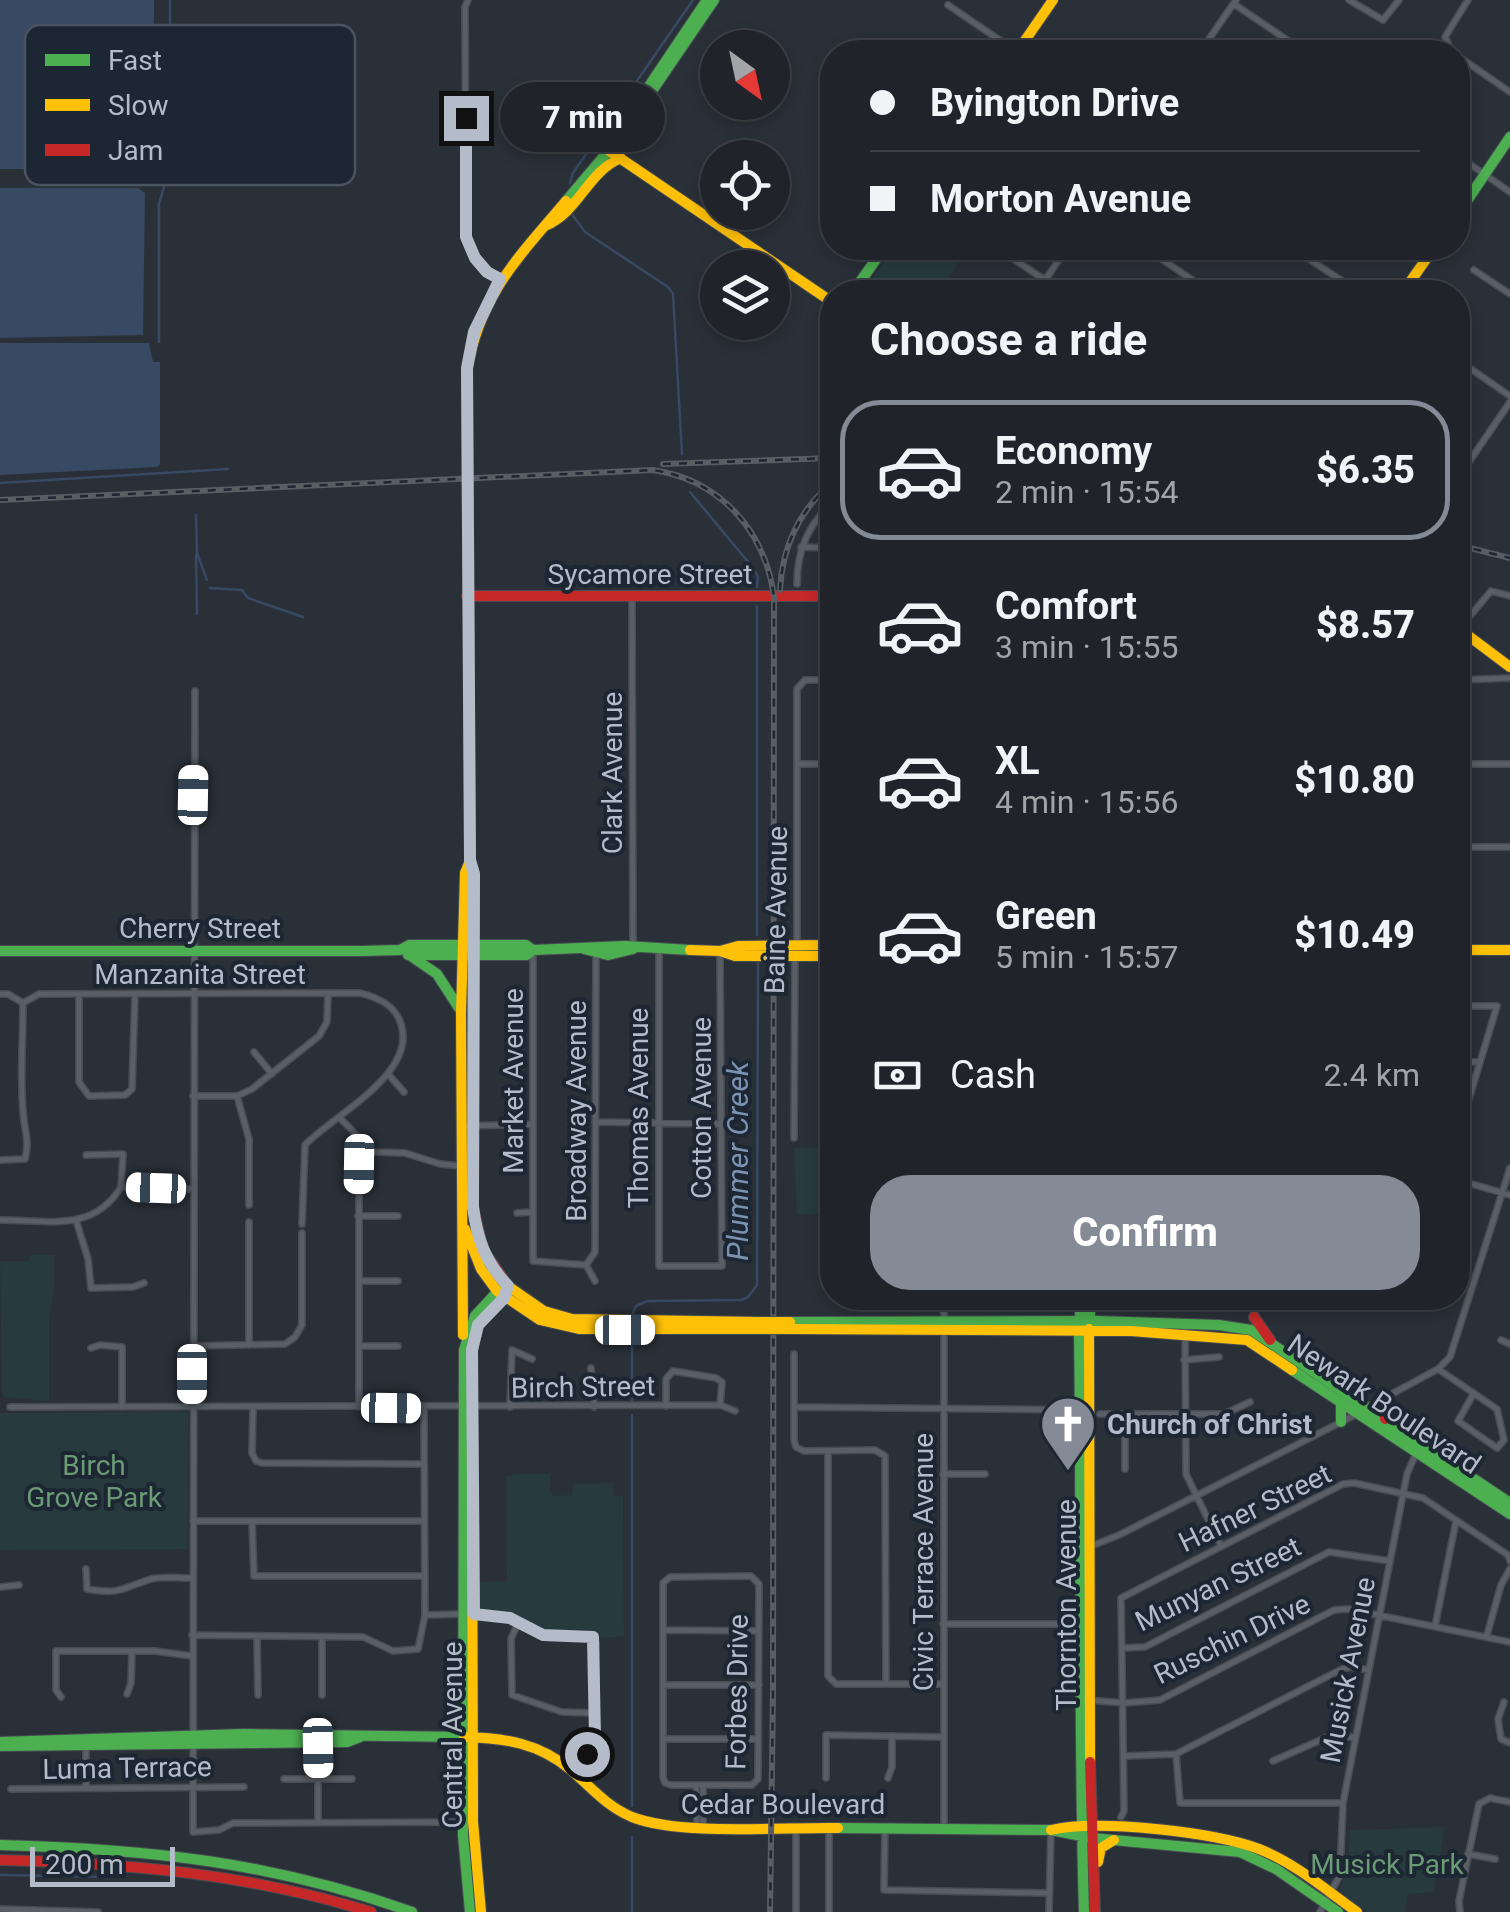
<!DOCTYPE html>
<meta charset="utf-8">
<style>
body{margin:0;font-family:Roboto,sans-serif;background:#282c32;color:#f1f3f6;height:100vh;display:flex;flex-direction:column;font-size:38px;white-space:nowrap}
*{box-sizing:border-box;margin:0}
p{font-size:32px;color:#a2a4a8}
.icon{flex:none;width:55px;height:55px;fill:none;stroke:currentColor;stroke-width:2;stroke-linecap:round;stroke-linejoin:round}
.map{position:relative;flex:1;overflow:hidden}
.drawer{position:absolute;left:820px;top:280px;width:650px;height:1030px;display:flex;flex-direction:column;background:#20242a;border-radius:40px;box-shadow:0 5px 15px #0003,0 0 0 2px #3d4147}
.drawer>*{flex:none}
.guide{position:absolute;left:820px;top:40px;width:650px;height:220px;border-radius:40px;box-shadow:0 5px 15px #0003,0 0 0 2px #3d4147;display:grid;align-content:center;height:220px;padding:0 50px;background:#20242a}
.needle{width:65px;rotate:147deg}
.fabs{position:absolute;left:700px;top:30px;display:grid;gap:20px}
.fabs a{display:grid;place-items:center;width:90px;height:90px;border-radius:50%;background:#20242a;box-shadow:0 5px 15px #0003,0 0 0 2px #3d4147;font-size:50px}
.scale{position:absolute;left:30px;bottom:25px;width:145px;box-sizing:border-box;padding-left:10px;border:5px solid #b4bcc9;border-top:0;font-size:28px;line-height:35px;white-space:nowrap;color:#b4bcc9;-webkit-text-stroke:8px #1d2633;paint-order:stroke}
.end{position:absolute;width:45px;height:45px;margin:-22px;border:12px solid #b4bcc9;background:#111;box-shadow:0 0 0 5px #111}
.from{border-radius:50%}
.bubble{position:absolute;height:70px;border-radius:35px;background:#20242a;box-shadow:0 5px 15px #0003,0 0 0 2px #3d4147;font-size:32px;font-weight:800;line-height:70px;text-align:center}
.car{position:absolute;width:30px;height:60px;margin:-30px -15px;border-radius:12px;box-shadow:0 0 8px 2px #0007;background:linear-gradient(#fff 24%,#345 0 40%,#fff 0 76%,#345 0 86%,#fff 0)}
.guide b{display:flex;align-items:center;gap:35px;height:95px;font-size:38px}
.guide b+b{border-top:2px solid #3d4147}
.guide i{width:25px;height:25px;background:#f1f3f6}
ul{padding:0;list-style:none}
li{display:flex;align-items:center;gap:30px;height:140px;margin:0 20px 15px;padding:0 30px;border:5px solid transparent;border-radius:40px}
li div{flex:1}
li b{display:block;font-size:38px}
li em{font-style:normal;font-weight:800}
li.active{border-color:#848b96}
li>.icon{width:90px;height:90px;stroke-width:1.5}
h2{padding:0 50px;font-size:45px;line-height:120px}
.pay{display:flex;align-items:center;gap:25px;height:110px;padding:0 50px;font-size:38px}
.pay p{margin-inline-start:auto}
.button{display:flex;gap:20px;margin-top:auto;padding:20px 50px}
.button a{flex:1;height:115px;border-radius:40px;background:#848b96;color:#fff;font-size:40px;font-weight:800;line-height:115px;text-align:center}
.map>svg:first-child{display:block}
.green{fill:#273a3e}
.water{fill:#384963}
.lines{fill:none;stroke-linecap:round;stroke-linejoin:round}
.stream{stroke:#384963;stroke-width:2.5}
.street-casing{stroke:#484c53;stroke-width:8}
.fast-casing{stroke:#484c53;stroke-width:12}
.slow-casing{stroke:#484c53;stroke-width:12}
.jam-casing{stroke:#484c53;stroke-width:12}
.street{stroke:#5a5e66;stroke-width:5}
.fast{stroke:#4caf50;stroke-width:10}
.slow{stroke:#ffc107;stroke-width:10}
.jam{stroke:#c62828;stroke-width:10}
.rail-casing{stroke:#595d64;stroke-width:6}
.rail{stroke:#1d2633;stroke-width:2.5;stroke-dasharray:8;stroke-linecap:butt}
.slow-bridge-casing{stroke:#484c55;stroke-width:12;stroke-linecap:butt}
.slow-bridge{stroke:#ffc107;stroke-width:10}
.route{stroke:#b4bcc9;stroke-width:12}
.labels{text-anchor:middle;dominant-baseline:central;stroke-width:8;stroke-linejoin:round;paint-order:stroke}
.street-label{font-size:28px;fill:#b4bcc9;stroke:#1d2633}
.poi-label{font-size:28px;font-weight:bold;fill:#b4bcc9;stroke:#1d2633;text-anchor:start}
.park-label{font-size:28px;fill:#6b9a76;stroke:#1d2633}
.water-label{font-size:30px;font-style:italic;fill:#7c92b1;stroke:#1d2633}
.key{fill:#1d2633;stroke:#4a5360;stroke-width:2.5}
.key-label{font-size:28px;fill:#b4bcc9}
</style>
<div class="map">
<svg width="1510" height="1912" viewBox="0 0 1510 1912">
<rect width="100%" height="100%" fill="#2a3038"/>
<path class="green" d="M894,248H969L938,292H863Z
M832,1147V1214H797L794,1148Z
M30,1255H54V1290L49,1316V1401L4,1397L2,1391L0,1261H29Z
M188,1412V1549L0,1550V1413Z
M520,1474H550V1490L554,1496L572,1495L573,1484L613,1483V1495L623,1496L624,1636L601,1638L589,1630L539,1629L513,1614L483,1610L479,1605V1582L507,1581L506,1476Z
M1445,1827L1433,1892L1408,1894L1405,1912H1367L1339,1892L1348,1868L1349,1830Z"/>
<path class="water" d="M0,0H154L153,160L141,169H0Z
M0,188H138L145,193L143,335L0,338Z
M0,343H149L153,362H160V464L157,467L0,475Z"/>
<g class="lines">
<path class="stream" d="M570,183L573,173L693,0
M571,213L585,232L668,287L673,294L682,454
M159,342V204L170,166V0
M0,483L228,469
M690,492L754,569L758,577L757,587
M196,515L197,553L207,580
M196,555L197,614
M210,588L242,590L248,598L303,617
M757,606V935
M632,1315L636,1306L647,1301L741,1300L748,1297L757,1285L758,961
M632,1400V1336
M632,1806V1415
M632,1837V1912
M0,1875L108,1877"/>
<g class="street-casing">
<path id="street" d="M468,0L465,7L466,237C475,256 482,269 500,279
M1349,0L1383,20L1399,0
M1234,4L1305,52
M948,5L1017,52
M1148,46L1157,52
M1200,52L1236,0
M1452,52L1445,37L1468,0
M1458,56L1510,92
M1458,156L1510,192
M997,248L1063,292
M1145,248L1197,283
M1292,248L1359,292
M1474,270L1510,294
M956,284L968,292
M1037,292L1067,248
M1458,360L1510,396
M1458,478L1510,402
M801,547L832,548
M797,584C797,550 808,526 832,502
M632,597L633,949
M1459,629L1491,591L1510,596
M1458,680L1510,678
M195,691L193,1832L219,1830L233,1823L473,1822
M797,764H832
M1458,764H1510
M1458,847H1510
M797,945V689L805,680H832
M533,950V1261L586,1265
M659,950V1266H722L720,952
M0,994H8L23,1003L39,994L360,993C379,998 395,1005 401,1024C417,1074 335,1114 305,1145L302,1224
M79,994V1082L89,1096L125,1095L132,1089L135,994
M1458,1006H1497L1458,1135
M254,1052L272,1074
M1458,1062H1480
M388,1074L404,1092
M193,1096H237L252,1089L319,1036L327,1022L328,994
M237,1096L249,1139V1205
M339,1117L373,1152L405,1153L440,1164L461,1166
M595,1122L720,1124
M464,1126L532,1124
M794,1138L795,956
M86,1155L123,1154L121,1187
M0,1160L25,1159C30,1141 24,1129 23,1111C20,1076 23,1039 23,1003
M1458,1180L1510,1195
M517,1213L532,1212
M358,1216H398
M0,1220C48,1220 93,1233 121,1187L192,1189
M76,1220L88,1259L91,1288L133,1287L144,1283
M249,1222V1345
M586,1265L595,1252L596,955
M586,1265L595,1281
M359,1281H398
M940,1298L944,1314V1827
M1254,1319L1256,1298
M1185,1325L1186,1474L1221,1546
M1501,1340L1510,1344
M192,1346L285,1344L295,1337L302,1325V1233
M359,1346H398
M91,1348L100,1345L122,1347V1407
M794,1354V1440L796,1447L804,1451L875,1450L885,1456L886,1684
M1184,1360L1219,1357
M591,1368L594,1407
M1438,1369L1497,1409L1504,1440L1497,1448L1458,1421L1474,1393
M666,1406V1379L673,1371L716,1378L722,1382L720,1405
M10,1407L720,1405L735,1411
M359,1407V1164L366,1148
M510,1407L512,1350L532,1359
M794,1407L1082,1410
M253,1408L252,1453L256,1461L262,1463L423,1464
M1366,1408L1438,1369L1450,1357L1510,1168
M1100,1414H1224L1250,1402
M1125,1414V1469
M828,1452V1676L836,1684H942
M943,1474H985
M193,1521H424
M252,1521L254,1576H424
M1089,1547L1119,1535L1357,1414
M86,1569L87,1589C121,1595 122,1588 151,1579C163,1576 179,1578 192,1578
M751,1576L759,1584L758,1779L752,1785H671L665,1783L663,1777V1583L670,1577Z
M0,1587L19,1585
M473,1614L509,1618L543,1635L593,1637L596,1643L595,1737L587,1754L571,1770
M425,1615L462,1614
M518,1623L511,1639L512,1695L562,1712L595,1713
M943,1624H1080
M1435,1626L1456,1521
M663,1630L759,1631
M192,1635L363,1637L393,1651L418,1649L425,1615L424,1408
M1487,1635L1501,1585L1510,1569
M322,1637V1695
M257,1638L258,1695
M1122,1648L1145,1647L1329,1552L1390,1561
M663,1685H759
M127,1694L131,1683L132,1651
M61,1697L56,1690V1651H155L192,1656
M1088,1700L1124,1703L1160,1700L1334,1610L1348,1609L1510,1642
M1504,1702L1498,1719L1501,1739L1510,1743
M663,1739H758
M318,1742V1822
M86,1746V1788
M1176,1754L1180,1803H1343
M1125,1756L1176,1754L1342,1669L1351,1667L1369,1670
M1273,1761L1334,1734L1355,1738
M826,1778V1735L942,1737
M888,1778L892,1767V1736
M284,1779H352
M696,1785L697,1827
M703,1786V1828
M11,1789L244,1787
M1121,1817L1124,1811L1121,1598L1343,1484L1354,1483L1423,1498L1508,1555L1510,1561
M885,1827L884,1890L1049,1893
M1468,1854L1495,1859
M0,1909L98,1912
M796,1912V1828
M829,1912V1827
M1049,1912L1051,1830
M1320,1912L1340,1875L1343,1803L1407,1474L1417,1451
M1460,1912L1459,1901L1479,1804L1490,1798L1510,1802"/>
</g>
<g class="fast-casing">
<path id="fast" d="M612,141L707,0
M566,201L622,135L714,0
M1458,214L1510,137
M853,292L884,248
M584,949L608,955L633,949
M0,951H361L400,950L409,945H526L533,950L625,946L690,950
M408,954L437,974L459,1008
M408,955H527L533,950
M1080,1298V1321
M1090,1298V1321
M790,1322L1098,1321L1219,1325L1251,1330L1510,1503
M1079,1330C1082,1524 1078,1718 1084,1912
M1292,1370L1510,1514
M1341,1402V1422
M472,1481V1350L478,1325L505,1293
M0,1742L244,1734L464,1737
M0,1746L347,1742L360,1737
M838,1828L1051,1830L1092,1838L1240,1852L1276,1869L1338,1912
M0,1845C148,1849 272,1862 412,1912
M470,1912L463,1835L464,1350L475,1316L499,1290"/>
</g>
<g class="slow-casing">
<path id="slow" d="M1017,52L1053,0
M608,150L832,302
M545,226C579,212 587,172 621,158
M1403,292L1434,248
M1458,628L1510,667
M469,692L467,369C481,293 518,258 566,201
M690,950L720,951L735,956H832
M1458,950H1510
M720,951L738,946L832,945
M465,1229L481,1269L497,1291
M508,1286L544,1311L572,1319L760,1322
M497,1291L540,1320L579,1329H760
M790,1329L1131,1331L1247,1340L1292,1370
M1089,1329L1090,1762
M463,1335L461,1013L465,873L470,861
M472,1481L473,1822L481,1912
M464,1737C505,1738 539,1743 571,1770C592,1788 606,1806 632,1817C680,1836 782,1827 838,1828
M1051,1830C1098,1819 1214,1832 1259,1849C1295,1863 1326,1890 1357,1912
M1098,1862L1101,1848L1114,1840"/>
</g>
<g class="jam-casing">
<path id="jam" d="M467,596H832
M469,692L470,860L474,874L473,1207L483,1250L508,1286
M1254,1317L1270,1340
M1382,1400L1385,1419
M1090,1762L1095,1912
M0,1860C127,1863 249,1874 371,1912"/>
</g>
<use href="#street" class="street"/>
<use href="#fast" class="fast"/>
<use href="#slow" class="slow"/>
<use href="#jam" class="jam"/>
<g class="rail-casing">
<path id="rail" d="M663,464L832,458
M0,500L653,470C720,480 765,530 774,597L773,1694L770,1912
M1458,545L1510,558
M780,590C782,548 799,510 832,483"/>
</g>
<use href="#rail" class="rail"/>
<g class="slow-bridge-casing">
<path id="slow-bridge" d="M760,1322H790
M760,1329H790"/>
</g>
<use href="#slow-bridge" class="slow-bridge"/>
</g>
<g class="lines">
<path class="route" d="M466,118V237L475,258L487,272L500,279L474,332L467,368L470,860L474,874L473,1207C477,1238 485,1262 508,1286L504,1298L478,1325L472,1350L474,1614L510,1618L543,1635L593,1637L595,1737L587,1754"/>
</g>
<defs>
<g id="church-pin" transform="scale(2.875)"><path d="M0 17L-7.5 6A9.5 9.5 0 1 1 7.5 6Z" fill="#848b96" stroke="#1d2633"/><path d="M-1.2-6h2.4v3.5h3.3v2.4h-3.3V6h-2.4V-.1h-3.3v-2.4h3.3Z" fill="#fff"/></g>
</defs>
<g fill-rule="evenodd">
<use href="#church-pin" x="1068" y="1424"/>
</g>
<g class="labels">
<g class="street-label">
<text x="650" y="574">Sycamore Street</text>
<text transform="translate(612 773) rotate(-90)">Clark Avenue</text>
<text transform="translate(776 910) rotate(-89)">Baine Avenue</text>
<text x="200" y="928">Cherry Street</text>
<text x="200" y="974">Manzanita Street</text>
<text transform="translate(513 1081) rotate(-90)">Market Avenue</text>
<text transform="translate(638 1108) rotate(-90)">Thomas Avenue</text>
<text transform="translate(701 1108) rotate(-90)">Cotton Avenue</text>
<text transform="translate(576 1111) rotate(-90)">Broadway Avenue</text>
<text transform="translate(583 1387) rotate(-1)">Birch Street</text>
<text transform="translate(1384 1404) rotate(34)">Newark Boulevard</text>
<text transform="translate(1255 1508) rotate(-26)">Hafner Street</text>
<text transform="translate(923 1562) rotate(-90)">Civic Terrace Avenue</text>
<text transform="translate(1218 1584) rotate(-26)">Munyan Street</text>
<text transform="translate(1066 1605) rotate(-90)">Thornton Avenue</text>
<text transform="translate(1232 1639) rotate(-26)">Ruschin Drive</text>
<text transform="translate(1348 1670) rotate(-79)">Musick Avenue</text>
<text transform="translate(737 1692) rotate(-89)">Forbes Drive</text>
<text transform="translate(452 1735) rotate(-90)">Central Avenue</text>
<text transform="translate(127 1768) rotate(-1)">Luma Terrace</text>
<text x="783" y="1804">Cedar Boulevard</text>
</g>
<g class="poi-label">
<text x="1107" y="1424">Church of Christ</text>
</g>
<g class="park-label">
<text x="94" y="1465">Birch<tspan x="94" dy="32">Grove Park</tspan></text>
<text x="1387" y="1864">Musick Park</text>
</g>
<g class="water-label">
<text transform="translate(737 1161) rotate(-90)">Plummer Creek</text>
</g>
</g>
<rect x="25" y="25" width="330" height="160" rx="15" class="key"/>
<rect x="45" y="54" width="45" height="12" fill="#4caf50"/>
<rect x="45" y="99" width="45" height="12" fill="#ffc107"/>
<rect x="45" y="144" width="45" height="12" fill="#c62828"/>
<g class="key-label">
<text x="108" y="70">Fast</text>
<text x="108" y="115">Slow</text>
<text x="108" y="160">Jam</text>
</g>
</svg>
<div class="fabs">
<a><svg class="needle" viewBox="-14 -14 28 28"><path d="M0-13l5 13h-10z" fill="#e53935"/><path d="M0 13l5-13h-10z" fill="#a2a4a8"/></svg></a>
<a><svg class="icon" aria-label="locate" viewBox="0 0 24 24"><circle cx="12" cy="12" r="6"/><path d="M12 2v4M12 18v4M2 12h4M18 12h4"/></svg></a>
<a><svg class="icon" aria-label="layers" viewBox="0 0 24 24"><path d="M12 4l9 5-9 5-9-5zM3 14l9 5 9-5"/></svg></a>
</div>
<div class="scale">200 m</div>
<i class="end from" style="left:587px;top:1754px"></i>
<i class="end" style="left:466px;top:118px"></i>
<div class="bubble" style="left:500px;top:82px;width:165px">7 min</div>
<i class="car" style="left:193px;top:795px;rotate:1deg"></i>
<i class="car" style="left:359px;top:1164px;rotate:181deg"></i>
<i class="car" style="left:156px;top:1188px;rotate:272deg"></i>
<i class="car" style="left:625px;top:1330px;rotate:90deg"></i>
<i class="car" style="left:192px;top:1374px;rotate:180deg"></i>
<i class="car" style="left:391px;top:1408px;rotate:91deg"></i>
<i class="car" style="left:318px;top:1748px;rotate:179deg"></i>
<div class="guide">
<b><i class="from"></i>Byington Drive</b>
<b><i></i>Morton Avenue</b>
</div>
<section class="drawer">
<h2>Choose a ride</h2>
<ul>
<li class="active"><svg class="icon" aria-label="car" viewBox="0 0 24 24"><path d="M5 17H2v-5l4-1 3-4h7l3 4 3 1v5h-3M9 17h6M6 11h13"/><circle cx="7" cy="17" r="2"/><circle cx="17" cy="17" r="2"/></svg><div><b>Economy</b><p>2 min · 15:54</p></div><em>$6.35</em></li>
<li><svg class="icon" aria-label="car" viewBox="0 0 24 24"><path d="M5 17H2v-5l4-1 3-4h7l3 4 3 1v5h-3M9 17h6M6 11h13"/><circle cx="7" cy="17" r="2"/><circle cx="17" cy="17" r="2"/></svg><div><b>Comfort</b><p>3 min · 15:55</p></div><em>$8.57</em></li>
<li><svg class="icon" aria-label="car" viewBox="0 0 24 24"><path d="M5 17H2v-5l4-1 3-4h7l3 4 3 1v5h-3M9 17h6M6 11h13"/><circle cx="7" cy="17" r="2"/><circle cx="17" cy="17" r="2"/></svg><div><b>XL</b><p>4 min · 15:56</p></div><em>$10.80</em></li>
<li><svg class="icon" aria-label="car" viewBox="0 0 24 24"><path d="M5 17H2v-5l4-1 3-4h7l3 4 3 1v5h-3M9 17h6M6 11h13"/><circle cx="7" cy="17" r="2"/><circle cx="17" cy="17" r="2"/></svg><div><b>Green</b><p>5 min · 15:57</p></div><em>$10.49</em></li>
</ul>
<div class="pay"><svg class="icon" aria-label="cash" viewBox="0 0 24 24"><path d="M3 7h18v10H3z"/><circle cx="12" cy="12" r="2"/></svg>Cash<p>2.4 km</p></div>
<div class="button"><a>Confirm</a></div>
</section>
</div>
